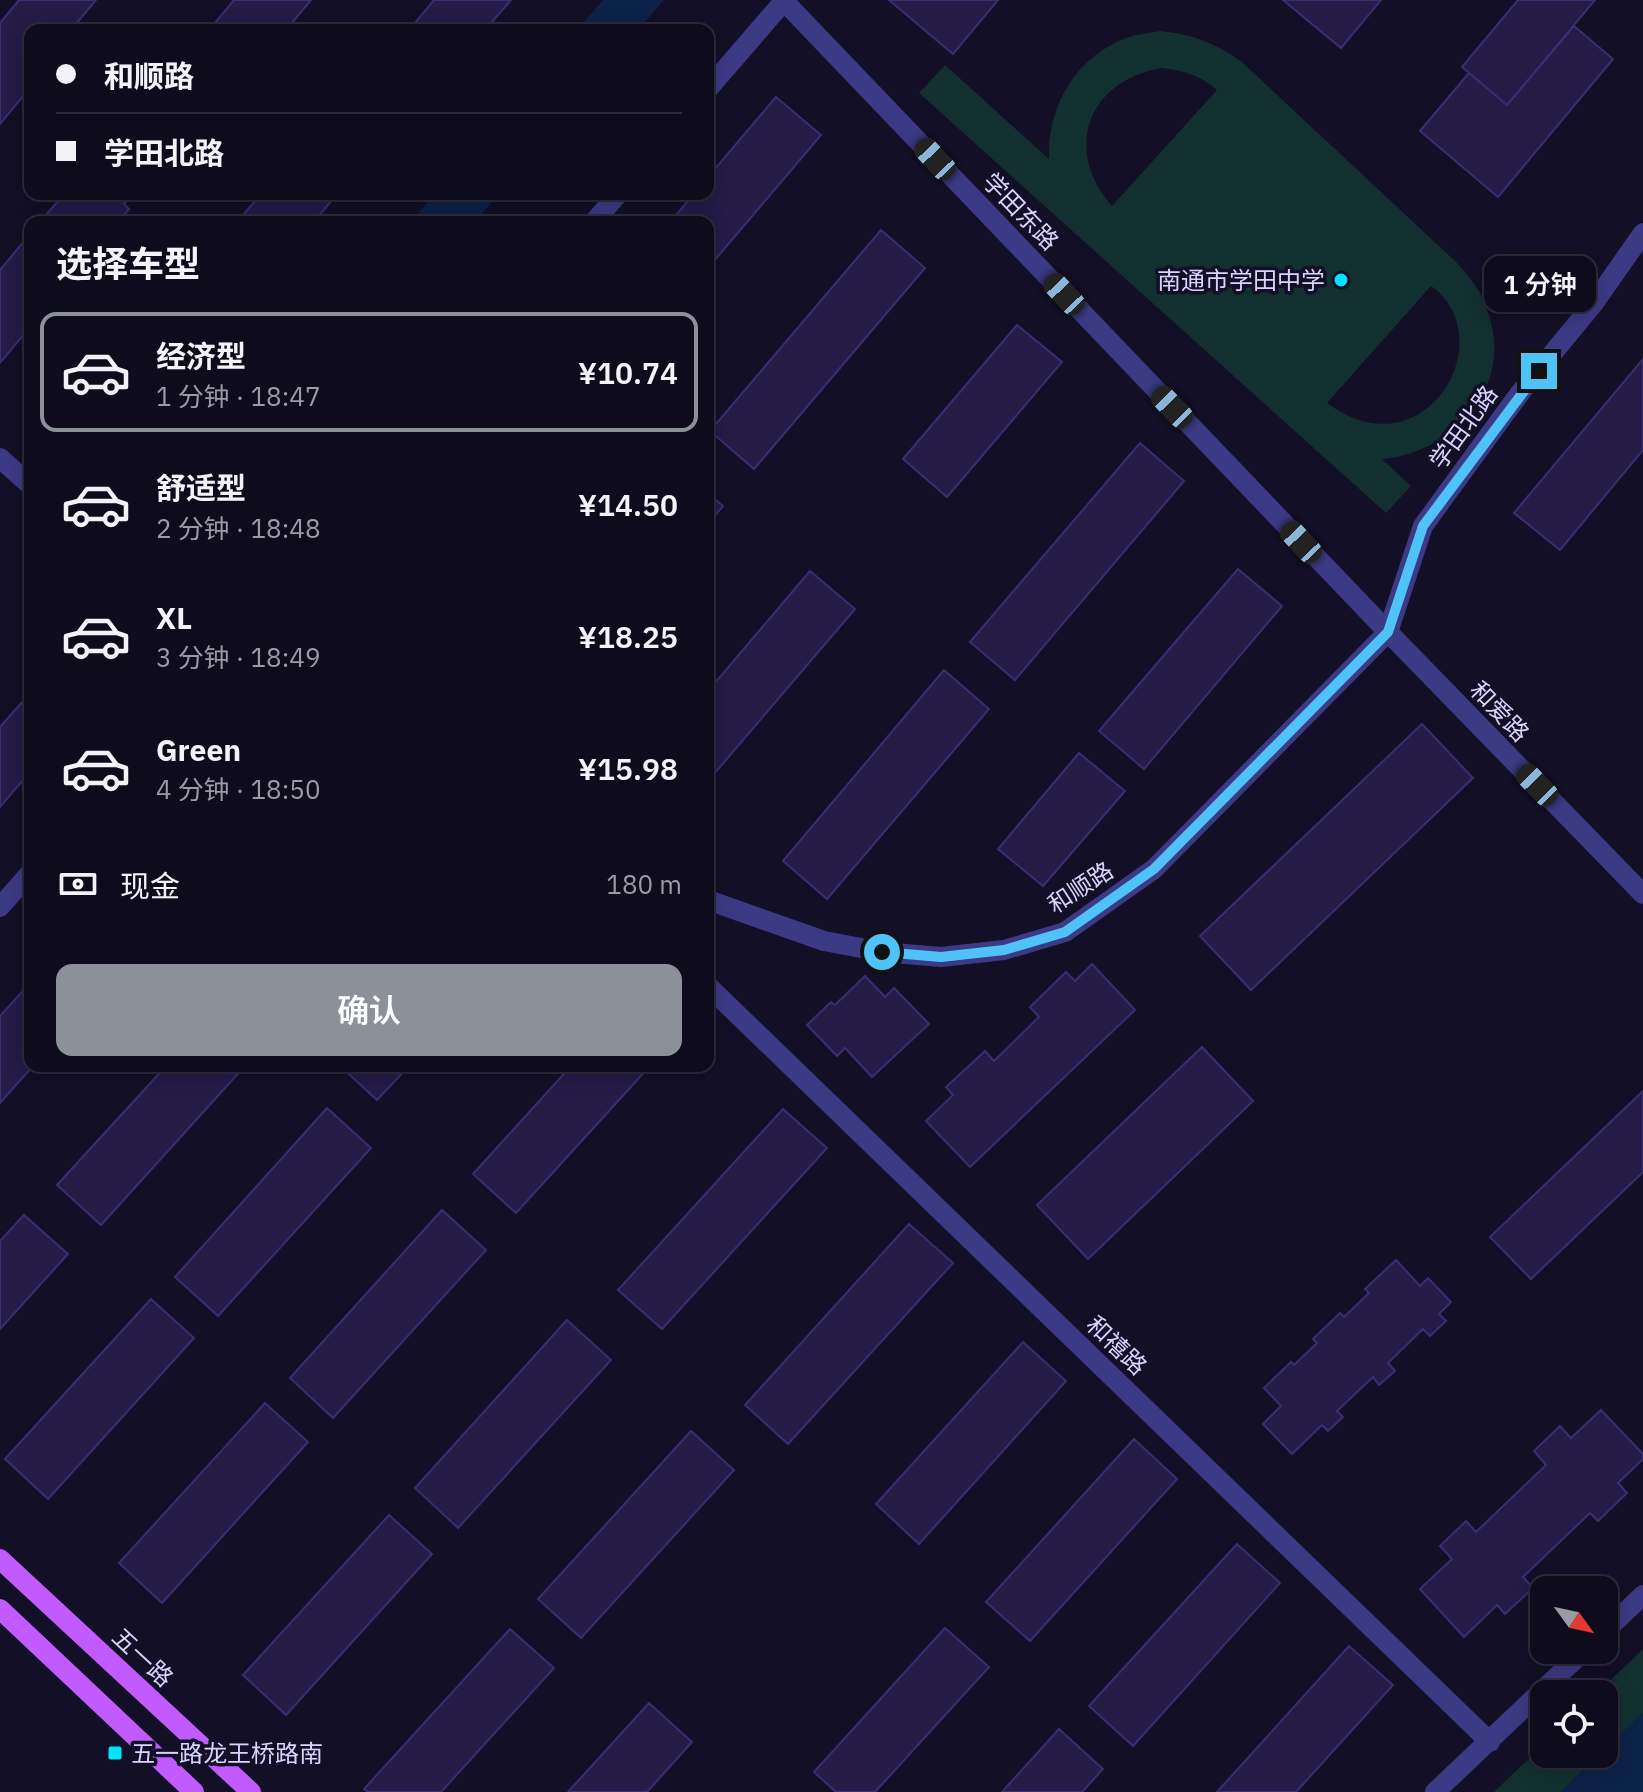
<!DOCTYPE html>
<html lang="zh">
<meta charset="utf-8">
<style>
body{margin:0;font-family:"IBM Plex Sans","Noto Sans SC",sans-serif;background:#1c1929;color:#f1f3f6;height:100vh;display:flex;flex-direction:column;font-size:30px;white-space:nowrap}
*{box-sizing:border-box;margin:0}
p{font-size:26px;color:#9b9ba3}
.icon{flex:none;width:44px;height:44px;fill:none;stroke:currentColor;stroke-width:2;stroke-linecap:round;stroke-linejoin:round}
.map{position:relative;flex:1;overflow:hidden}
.details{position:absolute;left:24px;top:216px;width:690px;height:856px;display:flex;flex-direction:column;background:#0e0b1c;border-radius:16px;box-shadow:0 4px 20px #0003,0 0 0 2px #2e2b3b}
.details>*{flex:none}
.guide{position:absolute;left:24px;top:24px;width:690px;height:176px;border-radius:16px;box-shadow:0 4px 20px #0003,0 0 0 2px #2e2b3b;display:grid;align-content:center;height:176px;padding:0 32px;background:#0e0b1c}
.needle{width:52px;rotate:123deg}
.fabs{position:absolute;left:1530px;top:1576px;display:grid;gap:16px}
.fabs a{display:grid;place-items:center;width:88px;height:88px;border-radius:16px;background:#0e0b1c;box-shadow:0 4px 20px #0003,0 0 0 2px #2e2b3b;font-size:40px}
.end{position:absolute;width:36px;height:36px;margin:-18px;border:10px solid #4fc3f7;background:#111;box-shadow:0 0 0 4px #111}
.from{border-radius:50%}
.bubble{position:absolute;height:56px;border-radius:16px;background:#0e0b1c;box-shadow:0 4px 20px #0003,0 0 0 2px #2e2b3b;font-size:26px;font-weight:600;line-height:56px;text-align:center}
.car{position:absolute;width:24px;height:48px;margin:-24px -12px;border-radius:10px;box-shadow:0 0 6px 2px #0007;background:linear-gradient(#222 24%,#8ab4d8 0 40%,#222 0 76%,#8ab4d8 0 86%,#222 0)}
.guide b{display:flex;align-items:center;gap:28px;height:76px;font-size:30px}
.guide b+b{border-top:2px solid #2e2b3b}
.guide i{width:20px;height:20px;background:#f1f3f6}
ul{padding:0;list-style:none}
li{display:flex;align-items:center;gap:24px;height:120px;margin:0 16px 12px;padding:0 16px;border:4px solid transparent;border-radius:16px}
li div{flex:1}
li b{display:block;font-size:30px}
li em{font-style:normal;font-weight:600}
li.selected{border-color:#8c9099}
li>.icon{width:72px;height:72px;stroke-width:1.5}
h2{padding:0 32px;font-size:36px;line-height:96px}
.pay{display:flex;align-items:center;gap:20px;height:88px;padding:0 32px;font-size:30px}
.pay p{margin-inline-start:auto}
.cta{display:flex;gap:16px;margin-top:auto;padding:16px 32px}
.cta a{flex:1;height:92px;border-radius:16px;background:#8c9099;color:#fff;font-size:32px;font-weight:600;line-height:92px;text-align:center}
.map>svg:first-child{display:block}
.green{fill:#12302f;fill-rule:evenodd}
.water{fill:#0c2248}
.building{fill:#241b47;stroke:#3b2d73;stroke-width:2}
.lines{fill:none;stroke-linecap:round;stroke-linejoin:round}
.minor{stroke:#3d3a85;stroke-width:20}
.major{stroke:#c25bff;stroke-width:20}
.route{stroke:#4fc3f7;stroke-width:10}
.poi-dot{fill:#00e5ff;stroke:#130f26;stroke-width:3}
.labels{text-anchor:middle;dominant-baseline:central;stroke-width:7;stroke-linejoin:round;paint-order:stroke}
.street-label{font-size:24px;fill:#d9d4ff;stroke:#130f26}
.poi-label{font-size:24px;fill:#d9d4ff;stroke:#130f26;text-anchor:end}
</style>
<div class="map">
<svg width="1643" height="1792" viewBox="0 0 1643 1792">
<rect width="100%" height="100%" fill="#130f26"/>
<path class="green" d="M1160,31C1193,34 1215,43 1242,62L1455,261C1469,276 1482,291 1488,312C1514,387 1455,452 1382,459L1411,486L1386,513L919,93L945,65L1049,159C1047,105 1077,55 1129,37C1139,34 1150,33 1160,31ZM1162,68C1184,71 1200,75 1217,90L1112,206C1062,150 1088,80 1162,68ZM1431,286C1504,338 1425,476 1327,403Z
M1643,1649V1713L1604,1751V1694H1596Z
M1544,1744V1754H1600L1561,1792H1494Z"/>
<path class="water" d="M603,0H664L638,30H577Z
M435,194H499L475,222H411Z
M1643,1713V1792H1561L1600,1754H1604V1750Z"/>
<path class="building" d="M19,0H96L71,30H30V88L0,124V23Z
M234,0H311L286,30H209Z
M434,0H511L485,30H409Z
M889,0H998L953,54Z
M1283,0H1381L1341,48Z
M1518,0H1595L1507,105L1462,67Z
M1574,26L1613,59L1498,197L1420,131L1469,73L1507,105Z
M776,97L821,135L708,268V222H670L694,194H708V177Z
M64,194H133L124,204L129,209L118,222H40Z
M261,194H325L332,200L314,222H237Z
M881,230L925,268L754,469L710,431Z
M30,234V327L0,363V270Z
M1017,325L1062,362L947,497L903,459Z
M1643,359V450L1560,550L1514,513Z
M1140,443L1184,481L1015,680L970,642Z
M708,493L723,506L708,524Z
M1238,569L1282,606L1144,769L1099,731Z
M810,571L855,609L708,781V691Z
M944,670L989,709L827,899L783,861Z
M30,693V772L0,807V727Z
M1422,724L1473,778L1251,990L1200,936Z
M1079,753L1125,791L1043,886L998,849Z
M1092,964L1135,1010L970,1167L926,1121L953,1095L946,1087L985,1051L994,1061L1039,1017L1030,1007L1066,972L1075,981Z
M865,976L885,997L894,988L929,1024L872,1077L845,1048L837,1056L807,1025L831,1002L835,1005Z
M30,983V1066H33L0,1103V1016Z
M1202,1047L1253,1101L1088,1259L1037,1205Z
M166,1066H245L101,1225L57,1185Z
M340,1066H409L377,1100Z
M571,1066H650L516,1213L473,1174Z
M1643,1091V1172L1531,1279L1490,1237Z
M327,1108L371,1148L218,1316L175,1277Z
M783,1109L827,1148L662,1329L618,1290Z
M442,1210L486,1250L333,1418L290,1378Z
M24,1215L68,1254L0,1329V1241Z
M909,1224L953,1263L788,1444L745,1405Z
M1396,1260L1420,1286L1428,1278L1451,1302L1439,1314L1446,1321L1430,1336L1423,1329L1388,1363L1395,1371L1379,1385L1373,1377L1337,1411L1343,1417L1328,1431L1322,1425L1292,1454L1263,1424L1281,1406L1264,1388L1291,1362L1294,1365L1317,1343L1313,1339L1340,1313L1344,1317L1369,1293L1365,1289Z
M151,1299L194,1338L48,1499L5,1459Z
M567,1320L611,1360L458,1528L415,1488Z
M1023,1342L1066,1381L919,1544L876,1504Z
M265,1403L308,1442L162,1603L119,1563Z
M1601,1410L1643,1454V1459L1618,1483L1627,1493L1598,1521L1590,1513L1523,1577L1533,1588L1505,1614L1497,1605L1464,1637L1420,1589L1452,1559L1440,1546L1466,1521L1476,1532L1546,1465L1534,1451L1560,1426L1571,1438Z
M691,1431L734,1470L581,1638L538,1599Z
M1134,1439L1177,1479L1030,1641L986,1602Z
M389,1515L432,1554L286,1715L243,1675Z
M1237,1544L1280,1583L1133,1746L1089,1706Z
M945,1628L989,1667L875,1792H836L814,1772Z
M510,1629L554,1668L441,1792H368L364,1789Z
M1349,1646L1393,1685L1296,1792H1217Z
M649,1703L692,1742L647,1792H568Z
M1059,1729L1103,1769L1082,1792H1002Z"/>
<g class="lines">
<path class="minor" d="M783,0L1388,632L1643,894
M708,89L784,1
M594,222L618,194
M0,458L30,485
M708,900L824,941L882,952L941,957L1004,950L1065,932L1154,869L1388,632L1423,526L1520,393L1594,303L1643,233
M0,907L30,873
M708,986L1490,1742
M1604,1632L1643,1595
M1435,1792L1585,1650"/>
<path class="major" d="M0,1559L251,1792
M0,1609L194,1792"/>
</g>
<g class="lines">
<path class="route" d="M882,952L941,957L1004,950L1065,932L1154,869L1388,632L1423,526L1539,371"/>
</g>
<g class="poi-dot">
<circle cx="1341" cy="280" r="8"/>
<rect x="107" y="1745" width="16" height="16" rx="4"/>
</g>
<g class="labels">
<g class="street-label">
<text transform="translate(1021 211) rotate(46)">学田东路</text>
<text transform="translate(1463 427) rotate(-54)">学田北路</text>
<text transform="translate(1500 711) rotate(46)">和爱路</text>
<text transform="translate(1080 887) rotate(-33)">和顺路</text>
<text transform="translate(1117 1345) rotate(44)">和禧路</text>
<text transform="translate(143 1657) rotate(43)">五一路</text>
</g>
<g class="poi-label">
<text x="1325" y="280">南通市学田中学</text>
<text x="131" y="1753" text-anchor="start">五一路龙王桥路南</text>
</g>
</g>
</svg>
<div class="fabs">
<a><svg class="needle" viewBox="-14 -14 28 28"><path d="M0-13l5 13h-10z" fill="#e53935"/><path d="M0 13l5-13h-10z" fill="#9b9ba3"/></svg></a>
<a><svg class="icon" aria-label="locate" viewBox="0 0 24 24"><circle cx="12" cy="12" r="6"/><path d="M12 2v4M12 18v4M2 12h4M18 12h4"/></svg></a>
</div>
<i class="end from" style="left:882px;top:952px"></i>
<i class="end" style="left:1539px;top:371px"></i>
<div class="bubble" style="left:1484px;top:256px;width:112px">1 分钟</div>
<i class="car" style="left:935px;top:159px;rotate:317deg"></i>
<i class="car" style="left:1064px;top:294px;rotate:317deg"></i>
<i class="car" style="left:1172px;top:407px;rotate:316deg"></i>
<i class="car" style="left:1301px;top:542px;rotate:317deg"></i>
<i class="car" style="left:1537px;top:785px;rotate:316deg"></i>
<div class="guide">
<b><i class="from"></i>和顺路</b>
<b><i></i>学田北路</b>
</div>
<section class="details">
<h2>选择车型</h2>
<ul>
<li class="selected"><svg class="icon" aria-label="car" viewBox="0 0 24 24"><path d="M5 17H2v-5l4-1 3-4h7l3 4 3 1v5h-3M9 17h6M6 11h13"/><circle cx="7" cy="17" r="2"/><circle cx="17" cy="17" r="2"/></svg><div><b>经济型</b><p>1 分钟 · 18:47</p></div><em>¥10.74</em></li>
<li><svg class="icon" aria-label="car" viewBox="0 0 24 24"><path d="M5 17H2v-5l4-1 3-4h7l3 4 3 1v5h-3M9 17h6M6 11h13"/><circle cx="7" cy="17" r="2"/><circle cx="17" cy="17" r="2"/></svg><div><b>舒适型</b><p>2 分钟 · 18:48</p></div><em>¥14.50</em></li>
<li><svg class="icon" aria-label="car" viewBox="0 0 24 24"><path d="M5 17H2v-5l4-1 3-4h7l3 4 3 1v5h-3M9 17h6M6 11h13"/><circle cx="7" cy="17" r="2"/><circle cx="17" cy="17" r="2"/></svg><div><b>XL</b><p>3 分钟 · 18:49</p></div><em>¥18.25</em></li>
<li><svg class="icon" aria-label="car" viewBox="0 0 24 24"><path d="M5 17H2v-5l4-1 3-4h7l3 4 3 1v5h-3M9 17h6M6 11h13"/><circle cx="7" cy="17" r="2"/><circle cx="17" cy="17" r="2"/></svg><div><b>Green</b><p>4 分钟 · 18:50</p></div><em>¥15.98</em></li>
</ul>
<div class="pay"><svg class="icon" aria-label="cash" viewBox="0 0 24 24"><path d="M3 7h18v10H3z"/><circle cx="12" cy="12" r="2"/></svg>现金<p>180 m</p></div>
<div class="cta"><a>确认</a></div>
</section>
</div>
